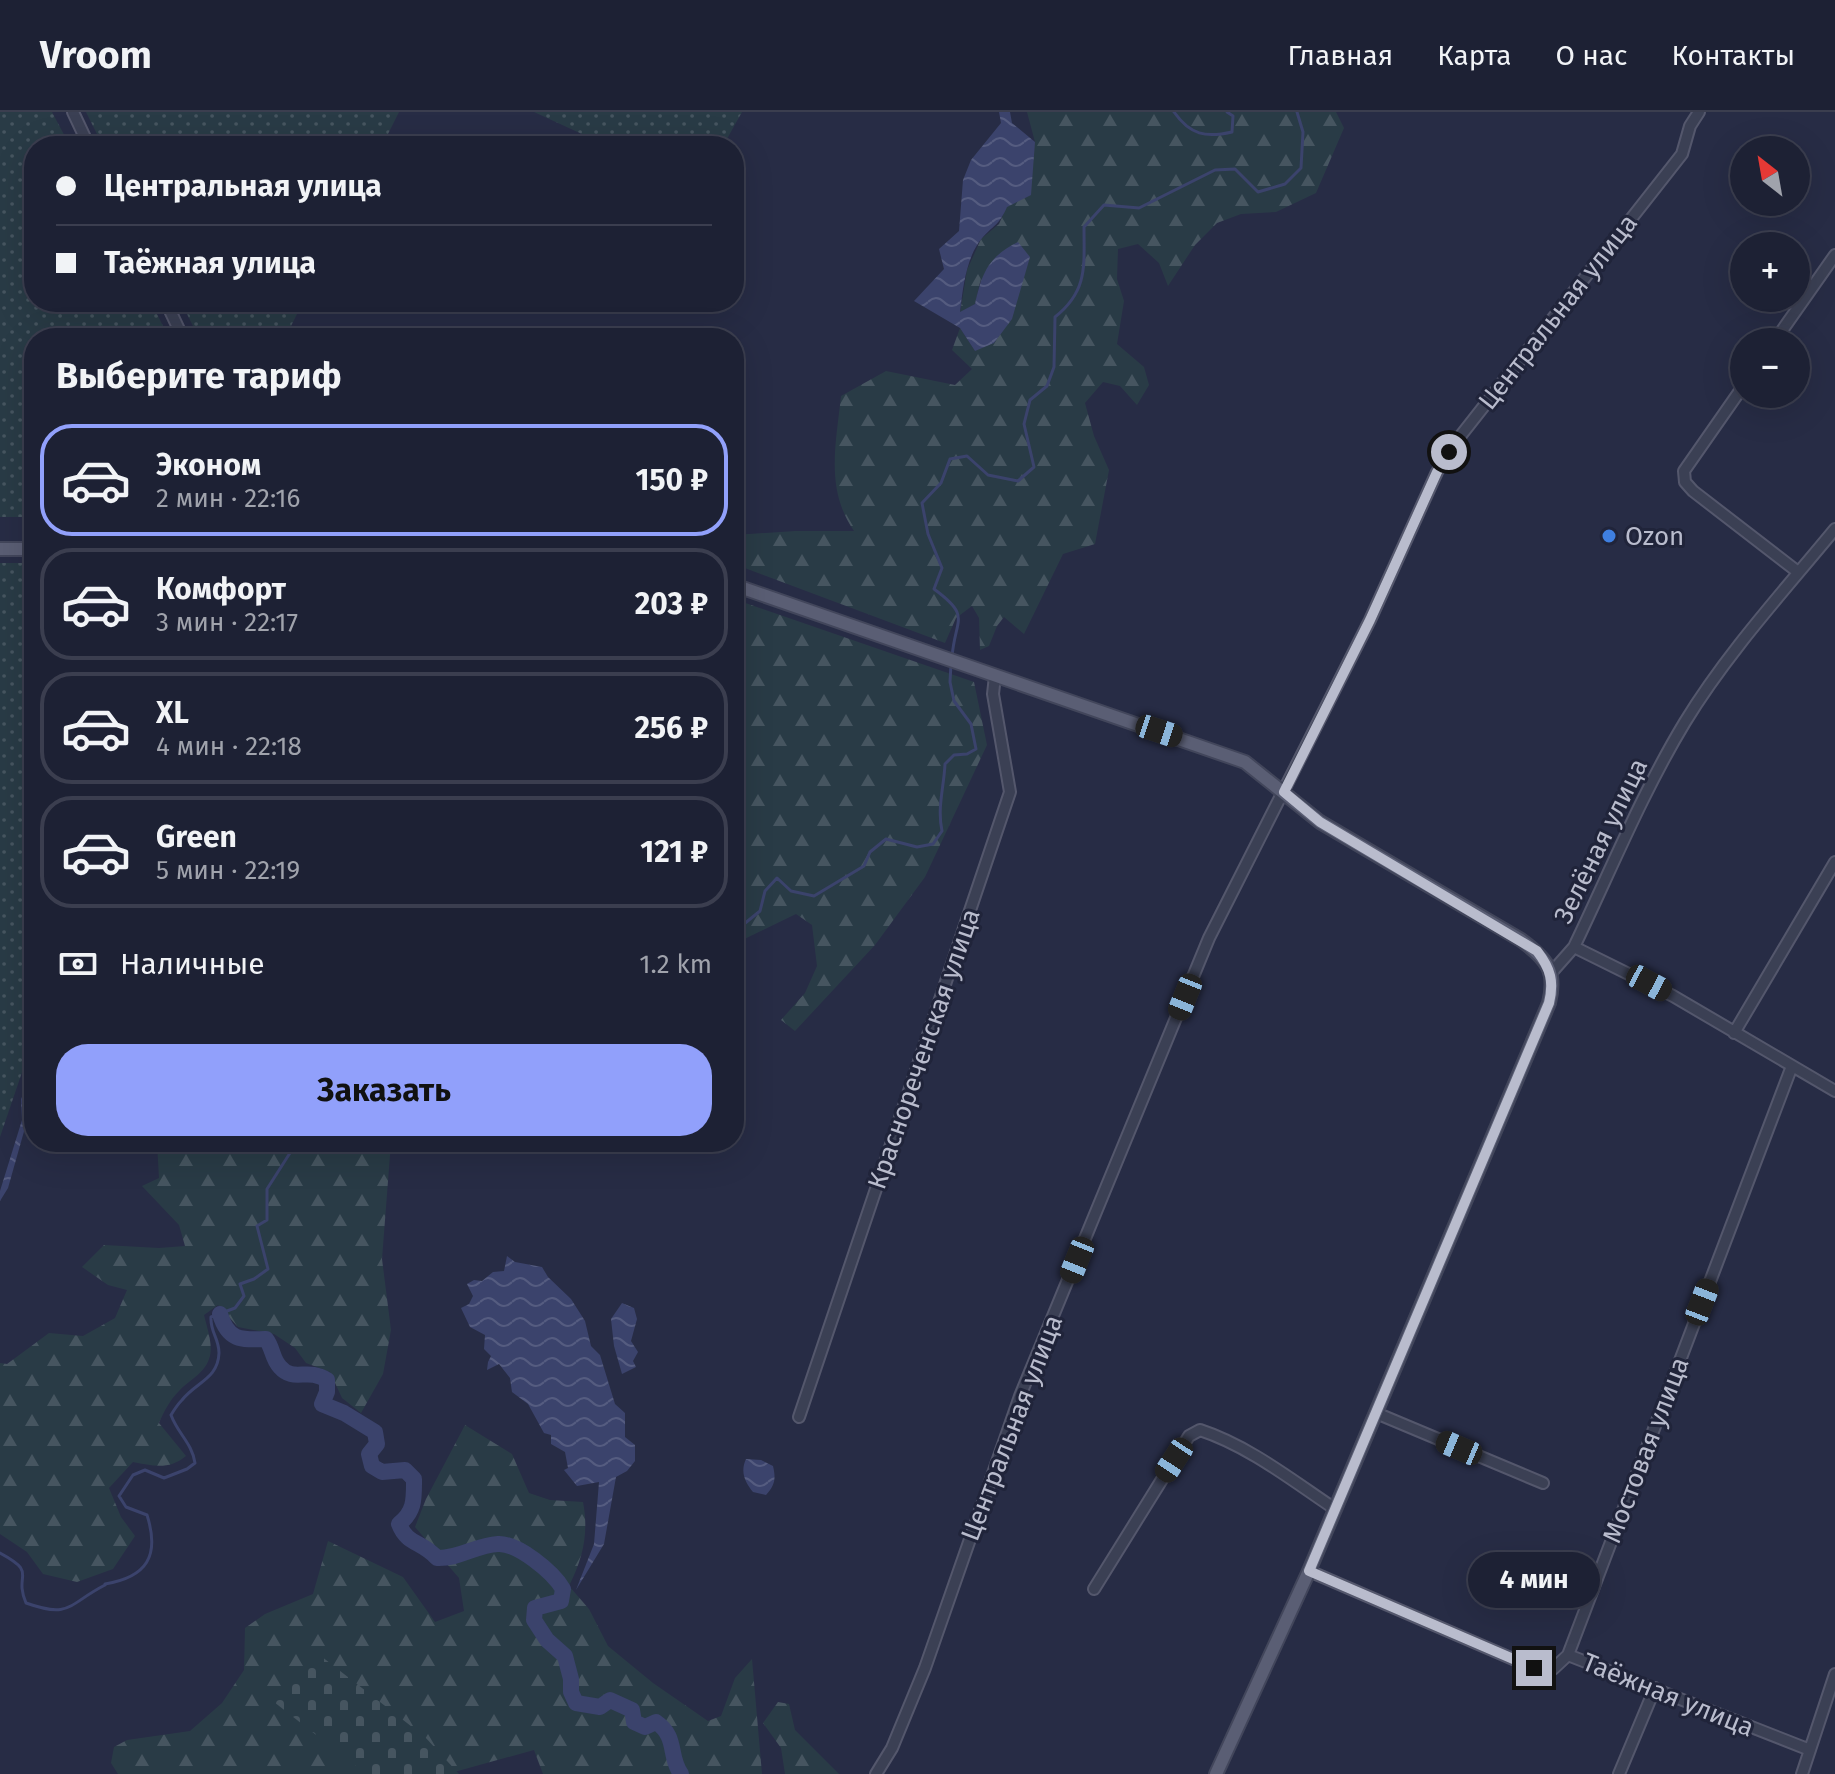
<!DOCTYPE html>
<html lang="ru">
<meta charset="utf-8">
<style>
body{margin:0;font-family:"Fira Sans",sans-serif;background:#2a2e40;color:#f1f3f6;height:100vh;display:flex;flex-direction:column;font-size:30px;white-space:nowrap}
*{box-sizing:border-box;margin:0}
p{font-size:26px;color:#a0a3ac}
.icon{flex:none;width:44px;height:44px;fill:none;stroke:currentColor;stroke-width:2;stroke-linecap:round;stroke-linejoin:round}
.map{position:relative;flex:1;overflow:hidden}
.side{position:absolute;left:24px;top:216px;width:720px;height:824px;display:flex;flex-direction:column;background:#1d2134;border-radius:32px;box-shadow:0 8px 32px #0002,0 0 0 2px #3b3e4f}
.side>*{flex:none}
.top-card{position:absolute;left:24px;top:24px;width:720px;height:176px;border-radius:32px;box-shadow:0 8px 32px #0002,0 0 0 2px #3b3e4f;display:grid;align-content:center;height:176px;padding:0 32px;background:#1d2134}
.needle{width:52px;rotate:329deg}
.fabs{position:absolute;left:1730px;top:24px;display:grid;gap:16px}
.fabs a{display:grid;place-items:center;width:80px;height:80px;border-radius:50%;background:#1d2134;box-shadow:0 8px 32px #0002,0 0 0 2px #3b3e4f;font-size:40px}
.end{position:absolute;width:36px;height:36px;margin:-18px;border:10px solid #b9bccd;background:#111;box-shadow:0 0 0 4px #111}
.from{border-radius:50%}
.bubble{position:absolute;height:56px;border-radius:28px;background:#1d2134;box-shadow:0 8px 32px #0002,0 0 0 2px #3b3e4f;font-size:26px;font-weight:700;line-height:56px;text-align:center}
.car{position:absolute;width:24px;height:48px;margin:-24px -12px;border-radius:10px;box-shadow:0 0 6px 2px #0007;background:linear-gradient(#222 24%,#8ab4d8 0 40%,#222 0 76%,#8ab4d8 0 86%,#222 0)}
.top-card b{display:flex;align-items:center;gap:28px;height:76px;font-size:30px}
.top-card b+b{border-top:2px solid #3b3e4f}
.top-card i{width:20px;height:20px;background:#f1f3f6}
ul{padding:0;list-style:none}
li{display:flex;align-items:center;gap:24px;height:112px;margin:0 16px 12px;padding:0 16px;border:4px solid #3b3e4f;border-radius:32px}
li div{flex:1}
li b{display:block;font-size:30px}
li em{font-style:normal;font-weight:700}
li.on{border-color:#91a0fb}
li>.icon{width:72px;height:72px;stroke-width:1.5}
h2{padding:0 32px;font-size:36px;line-height:96px}
.pay{display:flex;align-items:center;gap:20px;height:88px;padding:0 32px;font-size:30px}
.pay p{margin-inline-start:auto}
.action{display:flex;gap:16px;margin-top:auto;padding:16px 32px}
.action a{flex:1;height:92px;border-radius:32px;background:#91a0fb;color:#111;font-size:32px;font-weight:700;line-height:92px;text-align:center}
header{display:flex;align-items:center;gap:48px;box-sizing:border-box;height:112px;padding:0 40px;background:#1d2134;border-bottom:2px solid #3b3e4f}
header strong{font-size:38px}
nav{display:flex;gap:44px;margin-inline-start:auto;font-size:28px}
.map>svg:first-child{display:block}
.grass{fill:url(#grass-dots)}
.forest{fill:url(#forest-firs)}
.cemetery{fill:url(#cemetery-stones)}
.water{fill:url(#water-waves)}
.lines{fill:none;stroke-linecap:round;stroke-linejoin:round}
.stream{stroke:#3b436c;stroke-width:3}
.river{stroke:#3b436c;stroke-width:16}
.minor-casing{stroke:#54576c;stroke-width:14}
.major-casing{stroke:#42465b;stroke-width:16}
.minor{stroke:#3b4054;stroke-width:10}
.major{stroke:#5a5e74;stroke-width:12}
.route{stroke:#b9bccd;stroke-width:10}
.shop-dot{fill:#3f7fe0;stroke:#20243a;stroke-width:3}
.labels{text-anchor:middle;dominant-baseline:central;stroke-width:6;stroke-linejoin:round;paint-order:stroke}
.street-label{font-size:26px;fill:#b9bccd;stroke:#20243a}
.poi-label{font-size:26px;fill:#b9bccd;stroke:#20243a;text-anchor:start}
</style>
<header>
<strong>Vroom</strong>
<nav><a>Главная</a><a>Карта</a><a>О нас</a><a>Контакты</a></nav>
</header>
<div class="map">
<svg width="1835" height="1662" viewBox="0 0 1835 1662">
<defs>
<pattern id="grass-dots" width="8" height="8" patternUnits="userSpaceOnUse" patternTransform="scale(2)"><rect width="8" height="8" fill="#293b46"/><path d="M2 2h.1M6 6h.1" fill="none" stroke="#465560" stroke-width="1.8" stroke-linecap="round"/></pattern>
<pattern id="forest-firs" width="22" height="20" patternUnits="userSpaceOnUse" patternTransform="scale(2)"><rect width="22" height="20" fill="#293b46"/><path d="M5 1l3.5 6h-7zM16 11l3.5 6h-7z" fill="#465560"/></pattern>
<pattern id="cemetery-stones" width="16" height="16" patternUnits="userSpaceOnUse" patternTransform="scale(2)"><rect width="16" height="16" fill="#293b46"/><path d="M2 7V4a2 2 0 0 1 4 0v3zM10 15v-3a2 2 0 0 1 4 0v3z" fill="#465560"/></pattern>
<pattern id="water-waves" width="16" height="10" patternUnits="userSpaceOnUse" patternTransform="scale(2)"><rect width="16" height="10" fill="#3b436c"/><path d="M0 5q4-4 8 0t8 0" fill="none" stroke="#555c80"/></pattern>
</defs>
<rect width="100%" height="100%" fill="#272c45"/>
<path class="grass" d="M0,0H52L70,34H34V190H151L169,226H34V405H0Z
M86,0H399L382,34H103Z
M534,0H742L723,34H608Z
M181,190H303L285,226H199Z
M0,451H34V925L0,1025Z"/>
<path class="forest" d="M1027,0H1336L1344,16L1316,81L1276,100L1241,102L1217,111L1195,133L1168,174L1159,151L1138,132L1118,137L1117,167L1124,189L1117,232L1144,255L1149,273L1137,293L1120,274L1103,270L1085,291L1094,324L1109,358L1095,432L1063,442L1024,522L1004,505L997,514L989,534L980,538L979,506L972,494L956,506L945,531L734,452V423L795,419H854C825,377 836,332 841,284L886,259L955,273L972,257L952,238L960,216L975,239L981,166L975,192L960,201L967,158L981,127L999,112L1035,30Z
M734,487L974,570L987,633L925,765L875,833L795,919L781,908L805,881L817,854L812,813L796,802L734,832Z
M157,1030H391L382,1147L391,1218L383,1262L361,1301L342,1286L330,1260L306,1251L295,1236L274,1222L238,1215L218,1193L204,1203C207,1216 214,1234 209,1247C204,1262 189,1268 179,1279C170,1288 164,1299 159,1311L186,1344C169,1358 154,1354 133,1350L109,1376L121,1405L135,1424L113,1457L77,1470L43,1462L27,1440L0,1422V1251L7,1252L49,1221L83,1224L115,1206L127,1178L108,1173L82,1155L104,1133L159,1136L185,1134L179,1113L142,1074L159,1066Z
M465,1313L512,1342L529,1381L550,1388L583,1390C589,1421 583,1446 569,1474L589,1497L608,1534L653,1571L708,1609L721,1604L735,1566L752,1547L762,1662H543L534,1638L447,1662H118L111,1651L114,1635L127,1628L190,1619L222,1591L244,1558L245,1516L265,1502L313,1482L328,1429L403,1465L435,1510L464,1499L459,1466L415,1415L426,1387Z
M778,1590L789,1592L795,1618L839,1662H785L781,1636L763,1611Z"/>
<path class="cemetery" d="M317,1541L425,1625L459,1662H366L274,1590Z"/>
<path class="water" d="M999,0H1010L1012,11L1035,30L1031,83L1007,95C999,113 995,112 983,125C966,144 963,176 960,200L975,192C982,161 988,145 1018,130L1030,145L1012,207L994,231L975,239L960,216L914,189L944,157L939,137L959,119L963,68L971,48L1001,11Z
M34,961V984L8,1076L0,1089V1079L22,1008L21,987Z
M507,1144L515,1150L542,1155L548,1165L571,1187L585,1209L591,1234L600,1243L615,1292L625,1301V1325L635,1333V1349L627,1359L616,1365L604,1432L576,1478L594,1432L599,1370L577,1374L564,1358L568,1356L565,1340L551,1332V1323L544,1321L528,1292L512,1280L510,1266L499,1252L487,1258L488,1250L491,1244L484,1237L485,1223L470,1215L461,1196L469,1192L473,1184L467,1172L474,1168L482,1169L493,1160L504,1159Z
M622,1191L634,1196L637,1207L631,1229L638,1240L633,1249L636,1255L622,1262L614,1234L611,1207Z
M746,1347L761,1348L773,1354C776,1367 775,1373 766,1383L753,1380C745,1370 740,1360 746,1347Z"/>
<g class="lines">
<path class="stream" d="M1174,0C1190,23 1206,26 1232,20L1233,4L1227,0
M952,545C955,506 972,505 934,477L942,456L928,422L922,391L941,371L950,347L967,344L988,363L1018,369L1034,355L1024,312L1030,288L1047,274L1054,255L1055,205C1088,179 1084,154 1084,115L1104,93L1139,96L1215,58L1235,57L1258,80L1285,72L1301,56L1303,20L1297,0
M734,810L744,812L760,799L765,779L777,766L791,779L814,784L864,754L870,740L886,727L917,735L933,732L942,719C937,696 944,675 945,652L954,643L967,642L976,637L971,612L954,589L950,570L951,552
M0,1441C39,1462 13,1461 26,1491C71,1507 68,1492 105,1473
M105,1472C147,1465 160,1444 147,1403L126,1395L119,1384L133,1363L145,1358L164,1366L187,1357L195,1351C192,1331 178,1322 171,1303C174,1298 178,1292 182,1288C196,1270 218,1267 219,1241C219,1226 210,1220 211,1205L235,1196L244,1184L240,1172L254,1167L268,1157L257,1114L267,1108V1077L297,1030"/>
<path class="river" d="M220,1202C228,1229 241,1228 266,1227C273,1236 272,1247 280,1255C294,1271 307,1255 327,1268V1280L322,1292L344,1301L375,1320L377,1332L369,1342L372,1354L382,1360L405,1358L414,1367C414,1387 415,1399 399,1412C407,1433 422,1429 437,1446C459,1447 476,1433 498,1432C518,1431 553,1460 563,1477L561,1489L535,1496L534,1508L547,1528L565,1544L571,1567V1580L576,1591L600,1595L610,1588L632,1598L634,1610L645,1615L656,1610C678,1625 668,1644 681,1662"/>
<g class="minor-casing">
<path id="minor" d="M73,0L89,34
M166,190L183,226
M1774,230L1835,143
M1744,273L1684,359L1685,370L1693,379L1798,460
M1574,835L1673,884L1835,979
M1551,861L1574,835C1610,760 1642,681 1685,610C1727,541 1784,479 1835,417
M1734,921L1835,750
M1376,1301L1543,1371
M799,1305L1010,680L993,582L995,564
M1309,1459L1534,1556L1553,1557L1568,1543L1810,1638
M1094,1477L1189,1324L1200,1318C1249,1334 1293,1369 1335,1397
M1568,1543L1792,954
M876,1662L892,1636L925,1556L1020,1284L1209,826L1370,508L1437,360L1462,322L1682,42L1690,14L1699,0
M1619,1662L1655,1576
M1802,1662L1835,1562"/>
</g>
<g class="major-casing">
<path id="major" d="M0,437H34
M734,473L1245,650L1320,710L1521,828C1547,847 1557,859 1549,891L1309,1459L1216,1662"/>
</g>
<use href="#minor" class="minor"/>
<use href="#major" class="major"/>
</g>
<g class="lines">
<path class="route" d="M1449,340L1437,360L1370,508L1284,680L1320,710L1537,839C1551,857 1554,870 1549,891L1309,1459L1534,1556"/>
</g>
<circle class="shop-dot" cx="1609" cy="424" r="8"/>
<g class="labels">
<g class="street-label">
<text transform="translate(1558 200) rotate(-52)">Центральная улица</text>
<text transform="translate(1601 729) rotate(-64)">Зелёная улица</text>
<text transform="translate(924 937) rotate(-71)">Краснореченская улица</text>
<text transform="translate(1012 1316) rotate(-69)">Центральная улица</text>
<text transform="translate(1646 1338) rotate(-69)">Мостовая улица</text>
<text transform="translate(1668 1583) rotate(22)">Таёжная улица</text>
</g>
<g class="poi-label">
<text x="1625" y="424">Ozon</text>
</g>
</g>
</svg>
<div class="fabs">
<a><svg class="needle" viewBox="-14 -14 28 28"><path d="M0-13l5 13h-10z" fill="#e53935"/><path d="M0 13l5-13h-10z" fill="#a0a3ac"/></svg></a>
<a>+</a>
<a>−</a>
</div>
<i class="end from" style="left:1449px;top:340px"></i>
<i class="end" style="left:1534px;top:1556px"></i>
<div class="bubble" style="left:1468px;top:1440px;width:132px">4 мин</div>
<i class="car" style="left:1159px;top:619px;rotate:108deg"></i>
<i class="car" style="left:1649px;top:871px;rotate:118deg"></i>
<i class="car" style="left:1185px;top:885px;rotate:202deg"></i>
<i class="car" style="left:1077px;top:1148px;rotate:202deg"></i>
<i class="car" style="left:1702px;top:1190px;rotate:21deg"></i>
<i class="car" style="left:1459px;top:1336px;rotate:293deg"></i>
<i class="car" style="left:1174px;top:1348px;rotate:213deg"></i>
<div class="top-card">
<b><i class="from"></i>Центральная улица</b>
<b><i></i>Таёжная улица</b>
</div>
<section class="side">
<h2>Выберите тариф</h2>
<ul>
<li class="on"><svg class="icon" aria-label="car" viewBox="0 0 24 24"><path d="M5 17H2v-5l4-1 3-4h7l3 4 3 1v5h-3M9 17h6M6 11h13"/><circle cx="7" cy="17" r="2"/><circle cx="17" cy="17" r="2"/></svg><div><b>Эконом</b><p>2 мин · 22:16</p></div><em>150 ₽</em></li>
<li><svg class="icon" aria-label="car" viewBox="0 0 24 24"><path d="M5 17H2v-5l4-1 3-4h7l3 4 3 1v5h-3M9 17h6M6 11h13"/><circle cx="7" cy="17" r="2"/><circle cx="17" cy="17" r="2"/></svg><div><b>Комфорт</b><p>3 мин · 22:17</p></div><em>203 ₽</em></li>
<li><svg class="icon" aria-label="car" viewBox="0 0 24 24"><path d="M5 17H2v-5l4-1 3-4h7l3 4 3 1v5h-3M9 17h6M6 11h13"/><circle cx="7" cy="17" r="2"/><circle cx="17" cy="17" r="2"/></svg><div><b>XL</b><p>4 мин · 22:18</p></div><em>256 ₽</em></li>
<li><svg class="icon" aria-label="car" viewBox="0 0 24 24"><path d="M5 17H2v-5l4-1 3-4h7l3 4 3 1v5h-3M9 17h6M6 11h13"/><circle cx="7" cy="17" r="2"/><circle cx="17" cy="17" r="2"/></svg><div><b>Green</b><p>5 мин · 22:19</p></div><em>121 ₽</em></li>
</ul>
<div class="pay"><svg class="icon" aria-label="cash" viewBox="0 0 24 24"><path d="M3 7h18v10H3z"/><circle cx="12" cy="12" r="2"/></svg>Наличные<p>1.2 km</p></div>
<div class="action"><a>Заказать</a></div>
</section>
</div>
